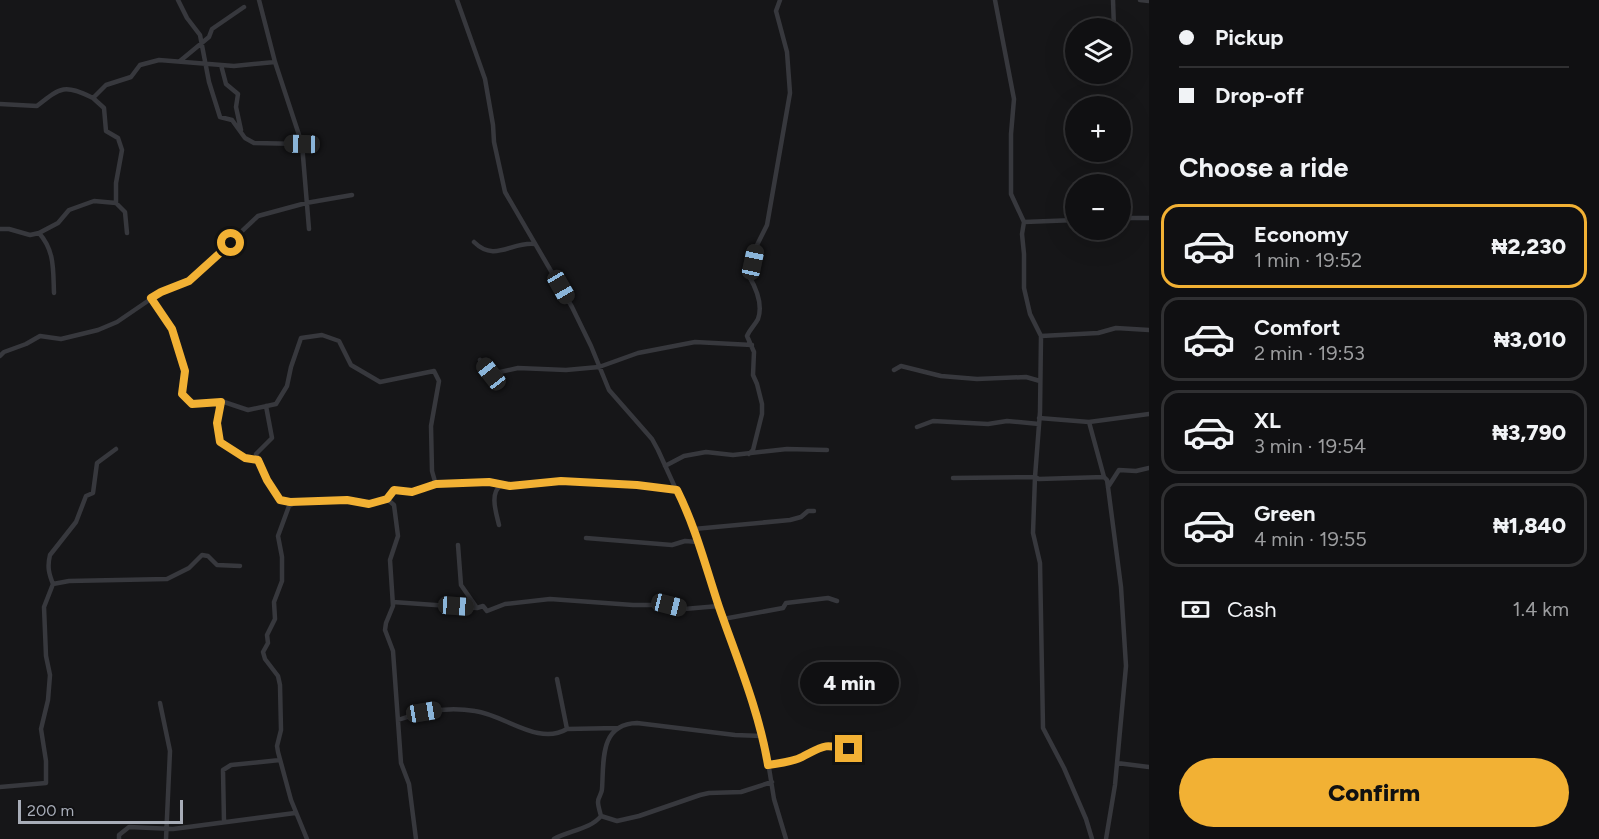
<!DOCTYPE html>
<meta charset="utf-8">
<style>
body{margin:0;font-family:Figtree,sans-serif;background:#1e1e20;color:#f1f3f6;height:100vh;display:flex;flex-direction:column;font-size:22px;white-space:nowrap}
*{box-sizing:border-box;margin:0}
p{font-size:20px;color:#9c9d9f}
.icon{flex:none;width:33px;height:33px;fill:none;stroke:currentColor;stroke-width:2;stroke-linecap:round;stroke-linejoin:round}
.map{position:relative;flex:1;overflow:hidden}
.side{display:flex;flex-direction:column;background:#101012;width:450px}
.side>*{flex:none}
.top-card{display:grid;align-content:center;height:132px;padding:0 30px;background:#101012}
.tools{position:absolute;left:1065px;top:18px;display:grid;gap:12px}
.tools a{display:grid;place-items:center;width:66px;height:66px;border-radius:50%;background:#101012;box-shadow:0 6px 24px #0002,0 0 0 2px #303032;font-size:30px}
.scale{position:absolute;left:18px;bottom:15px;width:165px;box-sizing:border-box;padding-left:6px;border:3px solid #a8adb8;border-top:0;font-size:16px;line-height:21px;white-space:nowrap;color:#a8adb8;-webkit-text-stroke:4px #111113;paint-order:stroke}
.end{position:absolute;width:27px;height:27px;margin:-14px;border:8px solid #f2b134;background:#111;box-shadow:0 0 0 3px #111}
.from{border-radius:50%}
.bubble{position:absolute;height:42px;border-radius:21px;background:#101012;box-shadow:0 6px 24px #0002,0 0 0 2px #303032;font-size:20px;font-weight:800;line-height:42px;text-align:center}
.car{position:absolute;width:18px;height:36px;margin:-18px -9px;border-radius:8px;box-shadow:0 0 4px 2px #0007;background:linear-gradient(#222 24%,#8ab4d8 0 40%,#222 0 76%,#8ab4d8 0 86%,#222 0)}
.top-card b{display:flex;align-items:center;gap:21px;height:57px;font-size:22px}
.top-card b+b{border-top:2px solid #303032}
.top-card i{width:15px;height:15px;background:#f1f3f6}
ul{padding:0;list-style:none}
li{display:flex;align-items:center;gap:18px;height:84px;margin:0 12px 9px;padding:0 18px;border:3px solid #303032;border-radius:18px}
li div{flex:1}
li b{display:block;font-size:22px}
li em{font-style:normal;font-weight:800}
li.on{border-color:#f2b134}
li>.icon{width:54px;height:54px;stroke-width:1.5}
h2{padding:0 30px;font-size:27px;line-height:72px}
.pay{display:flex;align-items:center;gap:15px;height:66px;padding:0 30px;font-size:22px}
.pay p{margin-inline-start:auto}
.primary-button{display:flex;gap:12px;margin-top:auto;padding:12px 30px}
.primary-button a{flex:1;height:69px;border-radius:36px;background:#f2b134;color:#111;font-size:24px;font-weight:800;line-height:69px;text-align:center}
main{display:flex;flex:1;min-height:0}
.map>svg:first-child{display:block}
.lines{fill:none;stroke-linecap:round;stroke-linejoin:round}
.street{stroke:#37383d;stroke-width:4.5}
.route{stroke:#f2b134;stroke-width:8}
</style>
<main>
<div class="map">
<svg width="1149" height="839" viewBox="0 0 1149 839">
<rect width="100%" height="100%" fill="#161618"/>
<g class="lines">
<path class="street" d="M178,0L187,18L200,35L209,82L220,117L232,120L245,138L254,143L302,144
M259,0L275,62L302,144L309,229
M457,0L485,79L493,125L494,142L505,192L572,307L591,346L609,390L652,439L658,450L694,529L738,661L765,743L774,799L786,839
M995,0L1014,99L1011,134V194L1024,222L1022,234L1024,254V288L1030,314L1041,336L1040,412L1035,477L1039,479L1104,477L1107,480L1108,487L1121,587L1126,666L1115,785L1106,839
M1113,0L1114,28
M1140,0L1149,1
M180,61L209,37L212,29L244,7
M221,65L226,84L238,94L236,107L241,130
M0,104L37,106C61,87 64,84 93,98
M116,203V183L122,150L118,138L106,131L104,108L93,98L106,85L131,77L140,65L159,60L234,66L275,62
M1120,218H1149
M1024,222L1076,220
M0,229H9L30,235L39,233L58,223L69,210L94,201L116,203L125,212L127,233
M39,233C55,251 53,270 54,293
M474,242C495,263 512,241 535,244
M151,298L172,329L185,371L182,394L192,404L224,402L248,410L276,404L287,386L291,367L301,338L322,335L339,341L351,365L380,382L434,371L439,381L431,426L432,471L436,485L489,482L510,486L561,481L637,485L677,490
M1041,336L1098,333L1116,328L1149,330
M0,356L4,352L26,344L40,336L61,339L98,330L117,322L161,292L189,281L258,216L306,203L352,195
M480,360L491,374L518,368L566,370L599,367L638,353L695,342L752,345
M894,370L901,366L941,376L977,379L1026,377L1040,381
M221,402L217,423L220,442L245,458L258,460L267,480L280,500L290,502L347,500L369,504L387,499L394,490L412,492L436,485
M1039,418L1089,422L1149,414
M1089,422L1104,477
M917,427L933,421L988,424L1007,421L1039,424
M749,454L753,450L762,414V404L757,384L753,375L754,352L747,336C750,329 755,325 758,319C763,305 756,288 749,276L756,247L767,225L790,93L787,52L776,11L780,0
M258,460L256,454L272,438L266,406
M665,466L684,456L706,452L733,455L787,449L827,450
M953,478L1035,477L1033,533L1040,563L1043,728L1064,768L1086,819L1092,839
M1108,487L1119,470L1136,471L1149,468
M387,499L394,505L398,536L390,560L393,606L386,623L385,630L393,651L401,763L409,784L416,839
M296,502L289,506L278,536L282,557V581L274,602L275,619L267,635L268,643L263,652L265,659L278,676L280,685L281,730L277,746L278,752L291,800L307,839
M499,525C496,512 489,493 502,484
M694,529L790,520L801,517L808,511H814
M586,538L672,545L685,541L698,542
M458,545L461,585L477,608L483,606L487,611L505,604L550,599L633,605H669L684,609L719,606
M53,584L69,581L167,579L189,568L202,555L208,556L217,565L240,566
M393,602L477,608
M723,619L783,608L786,603L828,598L837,601
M557,679L567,729L618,728
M160,703L170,751L166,839
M398,720C422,711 450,707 475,711C505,715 538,746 567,729
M762,736L735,735L637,723C599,724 604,762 602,789C602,794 598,797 598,802C598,806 600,812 601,816L617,821L639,816L700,795L709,793L741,792L772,782
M1117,763L1149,767
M768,765L801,758L810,751L829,745L861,754
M0,787L46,783V761L41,729L48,700L50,675L46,656L44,607L53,584C49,574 47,567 50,555L76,522L86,496L93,493L97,463L116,449
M224,822L223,770L231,765L280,760
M119,839V835L129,827L173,829L295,813
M554,839C568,831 591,829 601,816"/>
</g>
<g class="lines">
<path class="route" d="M231,243L189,281L161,292L151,298L172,329L185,371L182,394L192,404L221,402L217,423L220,442L245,458L258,460L267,480L280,500L290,502L347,500L369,504L387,499L394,490L412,492L436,484L489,482L510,486L561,481L637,485L677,490C696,528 706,568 719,607C737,659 759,711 768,765C779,763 793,762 802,757C825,745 823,744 849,749"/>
</g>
</svg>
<div class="tools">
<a><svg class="icon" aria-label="layers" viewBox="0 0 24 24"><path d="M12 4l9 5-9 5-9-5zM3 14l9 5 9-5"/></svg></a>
<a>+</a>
<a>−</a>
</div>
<div class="scale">200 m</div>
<i class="end from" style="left:231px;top:243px"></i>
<i class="end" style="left:849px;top:749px"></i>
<div class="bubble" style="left:800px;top:662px;width:99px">4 min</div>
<i class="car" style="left:302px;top:144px;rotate:271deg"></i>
<i class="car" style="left:753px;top:262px;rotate:12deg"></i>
<i class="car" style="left:561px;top:287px;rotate:150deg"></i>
<i class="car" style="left:491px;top:374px;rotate:322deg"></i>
<i class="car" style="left:669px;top:605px;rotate:104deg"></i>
<i class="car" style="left:456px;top:606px;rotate:94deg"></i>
<i class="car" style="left:424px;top:712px;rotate:81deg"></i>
</div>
<section class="side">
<div class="top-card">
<b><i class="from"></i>Pickup</b>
<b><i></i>Drop-off</b>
</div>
<h2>Choose a ride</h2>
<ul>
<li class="on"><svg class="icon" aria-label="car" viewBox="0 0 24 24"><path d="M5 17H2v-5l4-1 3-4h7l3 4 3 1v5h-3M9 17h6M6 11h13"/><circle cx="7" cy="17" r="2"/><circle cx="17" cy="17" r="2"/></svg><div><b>Economy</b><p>1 min · 19:52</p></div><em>₦2,230</em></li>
<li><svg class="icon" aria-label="car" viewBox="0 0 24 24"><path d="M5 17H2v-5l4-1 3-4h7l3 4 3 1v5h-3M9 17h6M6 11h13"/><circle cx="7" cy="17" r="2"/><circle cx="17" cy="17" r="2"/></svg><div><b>Comfort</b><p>2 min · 19:53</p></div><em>₦3,010</em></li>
<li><svg class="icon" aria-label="car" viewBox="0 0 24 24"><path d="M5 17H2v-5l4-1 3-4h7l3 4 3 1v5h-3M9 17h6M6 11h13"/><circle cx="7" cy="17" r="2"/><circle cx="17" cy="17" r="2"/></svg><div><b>XL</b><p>3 min · 19:54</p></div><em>₦3,790</em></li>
<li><svg class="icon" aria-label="car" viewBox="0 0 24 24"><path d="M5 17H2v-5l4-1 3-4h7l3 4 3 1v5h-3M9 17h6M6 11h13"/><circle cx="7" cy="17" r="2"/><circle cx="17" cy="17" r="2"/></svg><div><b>Green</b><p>4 min · 19:55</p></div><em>₦1,840</em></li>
</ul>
<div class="pay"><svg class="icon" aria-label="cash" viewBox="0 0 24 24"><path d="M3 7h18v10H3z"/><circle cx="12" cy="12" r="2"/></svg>Cash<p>1.4 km</p></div>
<div class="primary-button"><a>Confirm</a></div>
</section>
</main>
